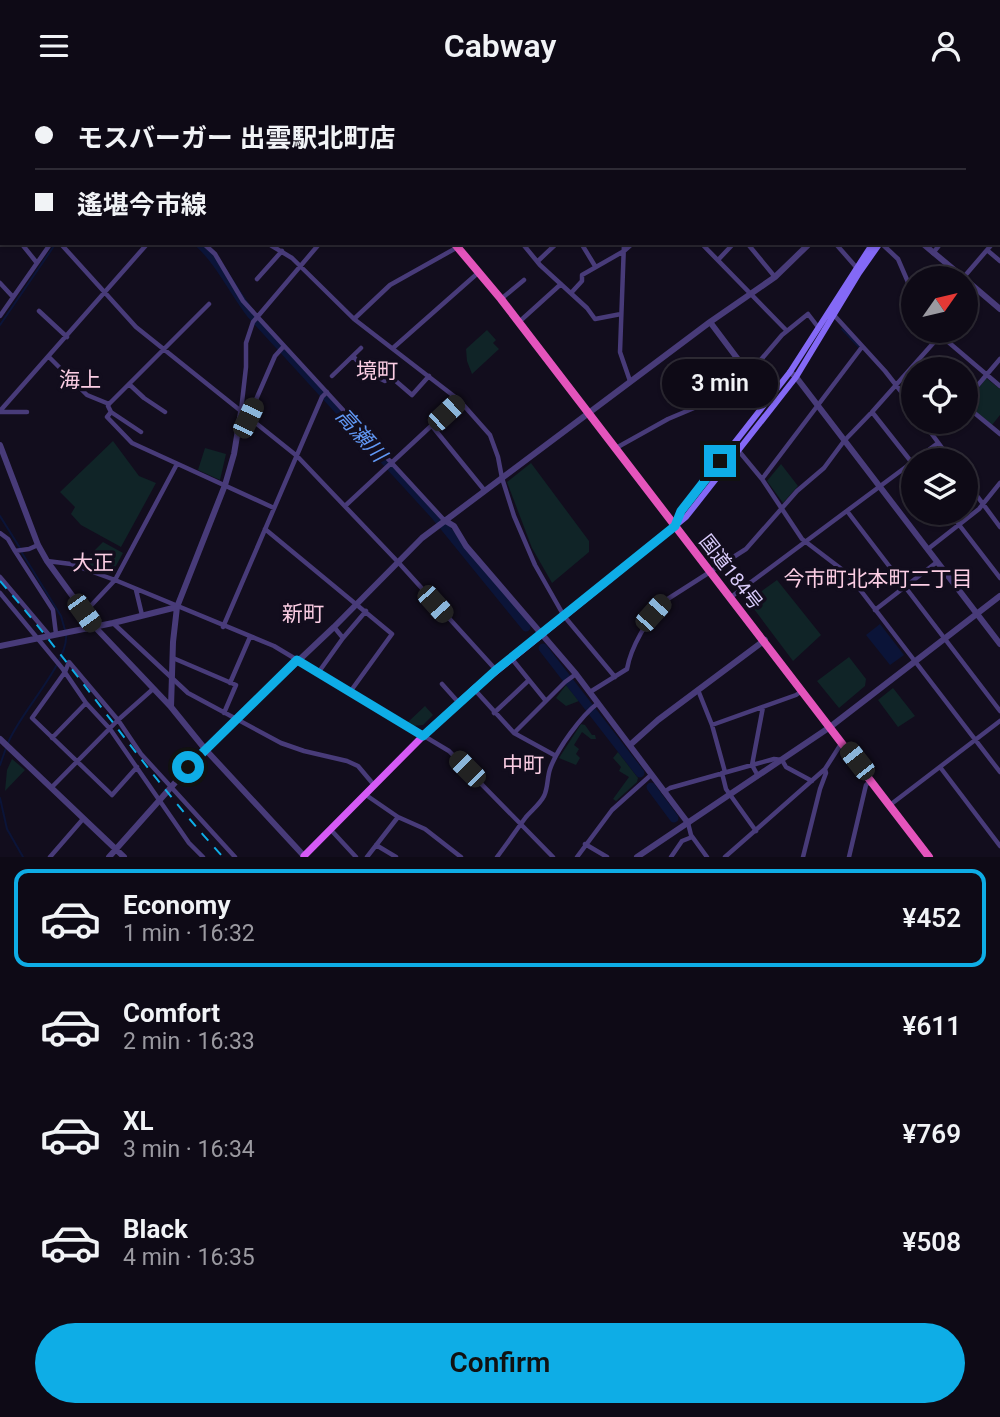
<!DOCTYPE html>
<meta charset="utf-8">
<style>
body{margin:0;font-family:Roboto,"Noto Sans JP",sans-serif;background:#1c1823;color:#f1f3f6;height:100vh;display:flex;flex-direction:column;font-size:26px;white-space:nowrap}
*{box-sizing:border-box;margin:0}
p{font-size:23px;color:#9b9aa1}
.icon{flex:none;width:38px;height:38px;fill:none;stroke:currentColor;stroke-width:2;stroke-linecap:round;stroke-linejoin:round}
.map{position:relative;height:766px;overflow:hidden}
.drawer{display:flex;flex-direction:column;background:#0e0a16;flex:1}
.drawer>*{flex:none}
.banner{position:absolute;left:0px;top:0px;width:1001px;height:154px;box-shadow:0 2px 5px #0004,0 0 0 2px #2e2b35;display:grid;align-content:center;height:154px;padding:0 35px;background:#0e0a16}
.needle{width:46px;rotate:56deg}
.buttons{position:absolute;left:901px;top:175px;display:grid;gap:14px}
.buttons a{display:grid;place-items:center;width:77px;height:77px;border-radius:50%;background:#0e0a16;box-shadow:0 2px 5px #0004,0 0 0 2px #2e2b35;font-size:35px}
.end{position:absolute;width:32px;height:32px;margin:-16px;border:9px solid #0eade6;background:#111;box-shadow:0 0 0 4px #111}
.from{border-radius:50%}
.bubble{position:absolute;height:49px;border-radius:24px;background:#0e0a16;box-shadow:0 2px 5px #0004,0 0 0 2px #2e2b35;font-size:23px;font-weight:600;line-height:49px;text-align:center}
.car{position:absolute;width:21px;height:42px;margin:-21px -10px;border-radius:9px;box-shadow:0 0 5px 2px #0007;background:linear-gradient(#222 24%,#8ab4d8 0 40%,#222 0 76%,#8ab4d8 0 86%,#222 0)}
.banner b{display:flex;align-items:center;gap:24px;height:66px;font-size:26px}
.banner b+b{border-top:2px solid #2e2b35}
.banner i{width:18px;height:18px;background:#f1f3f6}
ul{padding:12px 0 0;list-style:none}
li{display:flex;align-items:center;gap:21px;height:98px;margin:0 14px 10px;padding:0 21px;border:4px solid transparent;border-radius:14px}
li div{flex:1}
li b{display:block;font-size:26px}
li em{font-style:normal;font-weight:600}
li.current{border-color:#0eade6}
li>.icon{width:63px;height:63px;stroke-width:1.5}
.button{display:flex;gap:14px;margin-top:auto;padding:14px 35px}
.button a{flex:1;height:80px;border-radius:42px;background:#0eade6;color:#111;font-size:28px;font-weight:600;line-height:80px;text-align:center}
header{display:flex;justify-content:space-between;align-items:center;height:91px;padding:0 35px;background:#0e0a16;font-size:32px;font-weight:600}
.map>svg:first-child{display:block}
.green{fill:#102427}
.water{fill:#0b1438}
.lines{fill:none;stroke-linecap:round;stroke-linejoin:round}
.stream{stroke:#0b1438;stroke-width:2}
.river{stroke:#0b1438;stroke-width:9}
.minor{stroke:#483b79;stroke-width:4.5}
.tertiary{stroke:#483b79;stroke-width:6}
.secondary{stroke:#8469f6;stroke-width:6}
.primary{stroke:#d55af5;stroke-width:7}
.trunk{stroke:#e454bc;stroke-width:8}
.rail{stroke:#0eade6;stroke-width:2;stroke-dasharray:10 9;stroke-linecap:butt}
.route{stroke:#0eade6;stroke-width:9}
.labels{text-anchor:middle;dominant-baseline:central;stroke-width:7;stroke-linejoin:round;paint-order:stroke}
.street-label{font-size:19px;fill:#daccfc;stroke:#120d1d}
.neighbourhood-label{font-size:21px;fill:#fccee4;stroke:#120d1d}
.water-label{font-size:21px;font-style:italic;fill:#6198f5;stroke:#120d1d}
</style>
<header><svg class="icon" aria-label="menu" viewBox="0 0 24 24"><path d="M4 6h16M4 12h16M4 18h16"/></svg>Cabway<svg class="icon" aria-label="person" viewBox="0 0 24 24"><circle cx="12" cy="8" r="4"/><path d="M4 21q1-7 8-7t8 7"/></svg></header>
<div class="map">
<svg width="1000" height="766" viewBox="0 0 1000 766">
<rect width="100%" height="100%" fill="#120d1d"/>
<path class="green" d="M487,239L496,249L493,252L499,258L472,283L467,270L466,258Z
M986,287L1000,298V324L992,334L967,313Z
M113,350L139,385L156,392L121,456L81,434L71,423L75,416L60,401Z
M205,357L226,363L220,389L198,379Z
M531,372L589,450V461L552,492L532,457L507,391Z
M781,373L798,395L783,412L767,390Z
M103,451L123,462L112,482L82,472Z
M777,489L821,544L793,570L748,510Z
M849,566L866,588L865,595L839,617L817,590Z
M566,594L579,610L566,615L556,607Z
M893,597L915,625L898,636L878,609Z
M425,615L433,624L423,634L413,635L407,632Z
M581,633L585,634L592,644H595L596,648H591L582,641L574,654L579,658L576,663L580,667L576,674L559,667Z
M618,661L638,687L637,691L616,710L613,708L629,686L619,680L621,676L613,667Z
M12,668L25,679L5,700L7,679Z"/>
<path class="water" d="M880,533L904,564L890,574L866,544Z"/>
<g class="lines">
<path class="stream" d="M494,2L497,0
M0,27L2,28
M0,234L56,152
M842,238L859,256
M908,313L914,320
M0,425L20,457
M22,462L61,525L65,539
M8,652C19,623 69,571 66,544
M0,674L6,657
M0,707L7,738L23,766"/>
<path class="river" d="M0,17H2
M199,152C221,172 233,200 251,223L434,423L526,536
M543,557L640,682
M651,696L674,727"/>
<path class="minor" d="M36,0L38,2
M104,0L106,2
M143,0L145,2
M332,0L334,2
M373,0L375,2
M557,0L558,2
M586,0L588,2
M694,0L696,2
M814,0L815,2
M844,0L848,2
M966,0L968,2
M20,2L21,0
M121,2L123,0
M156,2L158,0
M211,2L214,0
M339,2L341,0
M453,2L454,0
M529,2L533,0
M562,2L564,0
M672,2L674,0
M782,2L784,0
M0,13L2,14
M0,90L2,91
M999,118H1000
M0,136L2,135
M999,144L1000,143
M21,152L37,172
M60,152L136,236L297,365L398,471L496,579
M203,152L215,163L243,210L444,429
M267,152L292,167L354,228L459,309L490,344L498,366L502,387L514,425L535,474L564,525L615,586
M522,152L540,174L587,217L595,228L621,223
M581,152L595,175
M624,152L620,261L630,290
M701,152L787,240
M747,152L775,186
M835,152L856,176
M881,152L898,168L914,205
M987,159L1000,170
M933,162L941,152
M718,169L734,152
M538,170L557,152
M963,187L993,152
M257,188L282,160
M0,192L13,206
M571,202L582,190V184L624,160L633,152
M501,208L524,189
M209,213L109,313L108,315L111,321L107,326L132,352L274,417
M966,213L978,199
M39,220L67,246
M833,223L885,280L914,317
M0,225L51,152
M354,228L390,194L465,152
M519,231L561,193
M940,244L1000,295
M393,257L479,181
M353,265L367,281L385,290L390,285L412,304L429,285
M49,266L87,304L109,313
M332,285L361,257
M129,293L144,307L165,321
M966,308L1000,268
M966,315L1000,343
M0,320L148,152
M241,320L246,276V252L253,231L320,152
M0,321H27
M111,321L141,341
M872,321L913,373
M248,327L275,265L284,255
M923,331L951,369
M432,335L485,400
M928,337L933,331
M733,353L762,388L802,448L848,483L1000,681
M616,357L668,328L713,309L741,292L782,244L808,223L818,236
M915,369L938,352
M762,388L862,256
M966,390L1000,436
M345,415L459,309
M847,420L1000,620
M950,422L1000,487
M265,438L392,543L350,601
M0,442L8,448L15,460L29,458L38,454
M928,458L979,418L1000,392
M15,460L53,519L56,543
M47,470L71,473L115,489L274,555L449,660L553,766
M0,486L49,544
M136,499L142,524
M0,502L62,577L86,612L110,638L189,752L203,766
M731,506L914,370
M875,519L937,471
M85,521L115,489L177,373
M113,532L188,602L281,652L304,660L347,670L358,675L374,694
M223,536L322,306L327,301
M343,547L366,520
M173,567L236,594L224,622
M512,568L546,610
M318,582L343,547L334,536
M230,592L250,546
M442,593L459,612
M474,598L514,642L556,665
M698,599L712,634L725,681
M590,601L627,578C631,555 648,528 663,511L746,458L797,400L824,377L844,350L872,321L944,240
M763,616L752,674L774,668L782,669L786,676L812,690
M494,622L529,589
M712,634L796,604L802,600
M514,642L565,591L576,583
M52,647L86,612
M137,676L112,704L32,627L65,581L69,571L118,629L141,663L235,766
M940,676L1000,755
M722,682L726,698L756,740
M51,697L118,629L153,598
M664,701L670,697L752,674L758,685
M366,704L398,726L425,738L461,766
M890,714L1000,630
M688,732L691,744L707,766
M331,739L356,766
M585,753L607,766
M376,754L396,766
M50,766L83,728
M367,766L398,726
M497,766C507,753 517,738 526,726C532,719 540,713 544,705C548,697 547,687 550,678C557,658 581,625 598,612
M577,766L612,719L651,684
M671,766L682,750L692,746
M725,766L825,678L841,653
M803,766L820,698L826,682L825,678
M849,766L866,694L871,689"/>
<path class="tertiary" d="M922,152L964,187
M966,189L1000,218
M710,231L749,283L773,308
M790,281L796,286L1000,553
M0,354L38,454L47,470L95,536L171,616L205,658L305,766
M444,429L454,435L466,455L576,583L688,732
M0,555L113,532L177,516
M171,616L173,551L177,516L225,394L234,363L241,321
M0,648L124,766
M630,654L658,629L765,549
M109,766L205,658L334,536L422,447L710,231L775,186L810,152
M637,766L830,636L1000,505"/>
<path class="secondary" d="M913,0V2
M999,23L1000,22
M675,433L681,420L790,281L873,152
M675,435L686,426L796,286L859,182L880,152"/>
<path class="primary" d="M304,765L423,645L474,598L675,435"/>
<path class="trunk" d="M267,0L269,2
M857,0L860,2
M871,0L875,2
M898,0L901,2
M999,54L1000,55
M999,67H1000
M999,76L1000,77
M454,152L501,208L929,766"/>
<path class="rail" d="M0,490C78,579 143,679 223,766"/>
</g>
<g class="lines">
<path class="route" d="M188,676L297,569L423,645L496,579L675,435L681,420L720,370"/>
</g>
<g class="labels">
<g class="street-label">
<text transform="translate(731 481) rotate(52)">国道184号</text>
</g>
<g class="neighbourhood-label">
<text x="377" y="280">境町</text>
<text x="80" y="289">海上</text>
<text x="93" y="472">大正</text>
<text x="878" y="488">今市町北本町二丁目</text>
<text x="303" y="523">新町</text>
<text x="523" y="674">中町</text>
</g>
<g class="water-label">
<text transform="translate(361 344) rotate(48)">高瀬川</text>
</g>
</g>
</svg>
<div class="buttons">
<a><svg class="needle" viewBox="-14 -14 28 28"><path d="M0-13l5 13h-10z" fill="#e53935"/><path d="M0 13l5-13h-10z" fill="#9b9aa1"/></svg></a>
<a><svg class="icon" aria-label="locate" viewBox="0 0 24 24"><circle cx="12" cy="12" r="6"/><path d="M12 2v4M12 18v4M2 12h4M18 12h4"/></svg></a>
<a><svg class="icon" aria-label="layers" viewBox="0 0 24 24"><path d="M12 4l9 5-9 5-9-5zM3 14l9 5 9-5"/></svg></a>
</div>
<i class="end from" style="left:188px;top:676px"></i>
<i class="end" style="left:720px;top:370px"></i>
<div class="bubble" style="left:662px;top:268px;width:116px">3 min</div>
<i class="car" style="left:446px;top:322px;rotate:47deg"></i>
<i class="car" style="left:248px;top:327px;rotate:25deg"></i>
<i class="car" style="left:435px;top:513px;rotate:138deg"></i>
<i class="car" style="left:84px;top:522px;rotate:144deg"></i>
<i class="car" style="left:653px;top:522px;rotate:42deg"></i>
<i class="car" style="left:857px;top:670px;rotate:322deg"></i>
<i class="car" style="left:467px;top:678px;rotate:315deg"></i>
<div class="banner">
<b><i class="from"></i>モスバーガー 出雲駅北町店</b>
<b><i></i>遙堪今市線</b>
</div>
</div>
<section class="drawer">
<ul>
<li class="current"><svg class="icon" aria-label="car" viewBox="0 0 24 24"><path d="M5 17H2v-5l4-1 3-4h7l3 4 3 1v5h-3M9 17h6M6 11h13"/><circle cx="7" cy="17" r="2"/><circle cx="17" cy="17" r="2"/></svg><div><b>Economy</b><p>1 min · 16:32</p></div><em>¥452</em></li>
<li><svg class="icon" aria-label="car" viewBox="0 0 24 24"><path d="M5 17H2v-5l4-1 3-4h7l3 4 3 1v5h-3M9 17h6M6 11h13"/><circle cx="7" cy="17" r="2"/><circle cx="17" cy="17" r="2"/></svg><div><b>Comfort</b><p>2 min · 16:33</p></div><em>¥611</em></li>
<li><svg class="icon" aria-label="car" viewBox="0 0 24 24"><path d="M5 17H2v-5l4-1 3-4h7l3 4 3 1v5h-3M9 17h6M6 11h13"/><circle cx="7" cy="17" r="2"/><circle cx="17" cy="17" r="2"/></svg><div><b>XL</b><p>3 min · 16:34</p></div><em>¥769</em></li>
<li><svg class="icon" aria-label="car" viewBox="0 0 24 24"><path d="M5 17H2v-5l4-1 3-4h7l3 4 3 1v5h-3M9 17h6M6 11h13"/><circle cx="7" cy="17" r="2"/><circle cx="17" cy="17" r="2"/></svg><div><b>Black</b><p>4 min · 16:35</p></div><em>¥508</em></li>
</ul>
<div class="button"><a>Confirm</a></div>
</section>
